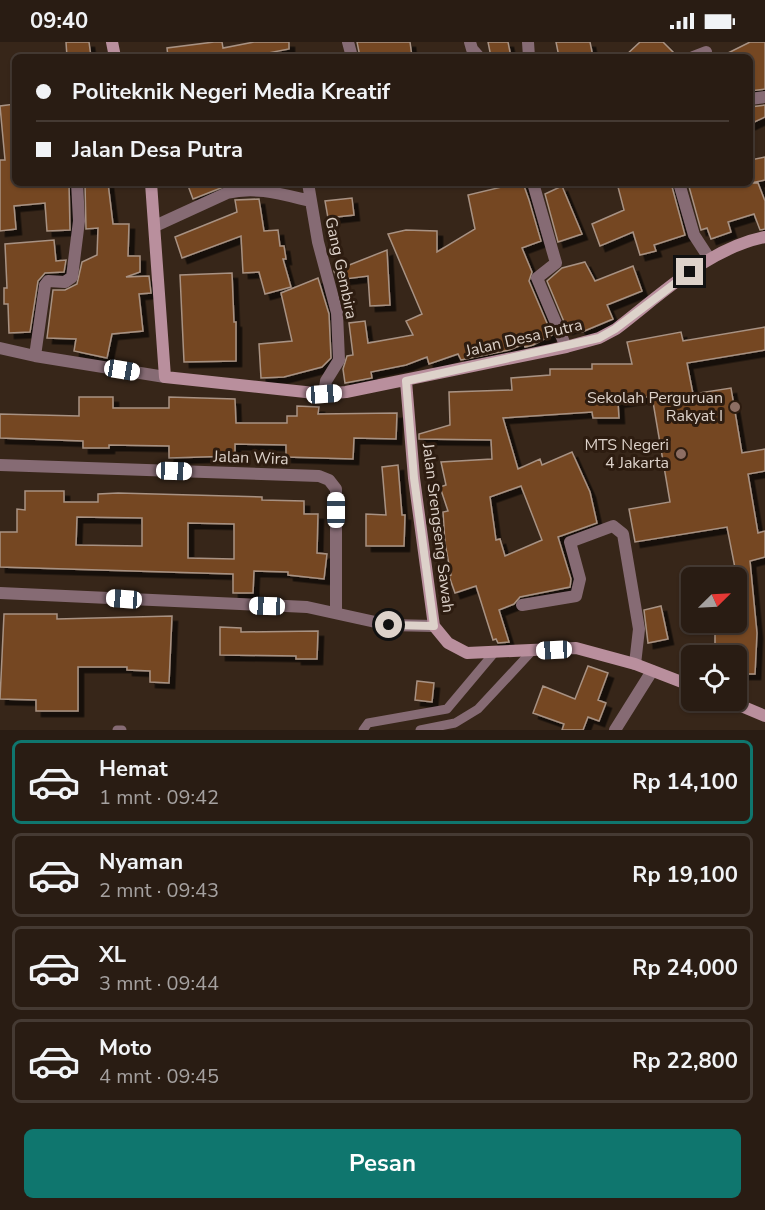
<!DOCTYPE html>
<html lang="id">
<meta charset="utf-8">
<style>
body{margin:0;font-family:"Nunito Sans",sans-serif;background:#31251c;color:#f1f3f6;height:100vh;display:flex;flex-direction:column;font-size:22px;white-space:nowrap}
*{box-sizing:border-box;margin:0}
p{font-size:20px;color:#a5a1a0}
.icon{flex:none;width:33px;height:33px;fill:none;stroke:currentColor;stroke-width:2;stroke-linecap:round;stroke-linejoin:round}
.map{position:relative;height:688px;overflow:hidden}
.side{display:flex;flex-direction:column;background:#291c13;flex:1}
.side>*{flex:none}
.banner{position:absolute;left:12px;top:12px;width:741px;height:132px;border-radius:9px;box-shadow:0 2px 4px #0004,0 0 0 2px #453a33;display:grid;align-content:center;height:132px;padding:0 24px;background:#291c13}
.needle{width:39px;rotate:66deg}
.tools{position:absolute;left:681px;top:525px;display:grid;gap:12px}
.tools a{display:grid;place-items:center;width:66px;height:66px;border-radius:9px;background:#291c13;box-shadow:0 2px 4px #0004,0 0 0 2px #453a33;font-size:30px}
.end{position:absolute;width:27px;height:27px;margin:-14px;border:8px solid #ddd2ca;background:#111;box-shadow:0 0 0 3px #111}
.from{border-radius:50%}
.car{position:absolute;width:18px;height:36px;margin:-18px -9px;border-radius:8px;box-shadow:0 0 4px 2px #0007;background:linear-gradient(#fff 24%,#345 0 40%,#fff 0 76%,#345 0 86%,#fff 0)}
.banner b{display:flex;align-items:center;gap:21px;height:57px;font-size:22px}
.banner b+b{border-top:2px solid #453a33}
.banner i{width:15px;height:15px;background:#f1f3f6}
ul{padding:10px 0 0;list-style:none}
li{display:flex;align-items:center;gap:18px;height:84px;margin:0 12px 9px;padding:0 12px;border:3px solid #453a33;border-radius:9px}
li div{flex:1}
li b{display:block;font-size:22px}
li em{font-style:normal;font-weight:700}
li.selected{border-color:#0f766e}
li>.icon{width:54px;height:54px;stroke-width:1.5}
.button{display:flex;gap:12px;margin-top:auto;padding:12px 24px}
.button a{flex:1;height:69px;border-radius:9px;background:#0f766e;color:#fff;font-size:24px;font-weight:700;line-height:69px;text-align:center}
.status{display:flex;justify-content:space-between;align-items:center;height:42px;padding:0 30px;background:#291c13;direction:ltr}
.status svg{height:16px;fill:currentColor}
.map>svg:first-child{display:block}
.building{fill:#754723;stroke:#a89283;stroke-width:1.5;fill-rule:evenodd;filter:url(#shadow)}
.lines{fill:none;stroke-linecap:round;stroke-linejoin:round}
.lane{stroke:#866b74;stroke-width:9}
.street{stroke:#866b74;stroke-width:12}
.secondary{stroke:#b98f9d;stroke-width:12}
.route{stroke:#ddd2ca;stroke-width:8}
.education-dot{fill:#8d6e63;stroke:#2d1c10;stroke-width:2}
.labels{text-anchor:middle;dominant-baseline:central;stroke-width:6;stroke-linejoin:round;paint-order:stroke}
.street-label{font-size:16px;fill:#ddd2ca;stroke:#2d1c10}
.poi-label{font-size:16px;fill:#ddd2ca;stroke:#2d1c10;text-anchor:end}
</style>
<div class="status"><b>09:40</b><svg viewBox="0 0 49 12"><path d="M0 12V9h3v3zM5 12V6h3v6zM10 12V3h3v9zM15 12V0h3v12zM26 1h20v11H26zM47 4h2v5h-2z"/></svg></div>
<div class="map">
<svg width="765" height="688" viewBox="0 0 765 688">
<defs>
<filter id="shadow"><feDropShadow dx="5.5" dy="5.5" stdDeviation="0" flood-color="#0009"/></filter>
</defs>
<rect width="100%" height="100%" fill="#372619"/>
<path class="building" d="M66,0H89L91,15H67Z
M214,0H222L223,6L254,0H289V7L248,15H168L167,6Z
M357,0H410L412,15H360Z
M488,0H508L511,15H491Z
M556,0H590L593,15H559Z
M640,0H663L678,15H624Z
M750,0H765V47L750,49V15H720Z
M15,62V141H69L70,188L47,189L45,161L14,164L16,187L0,189V118H5L0,64Z
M765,63V75L750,82V65Z
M765,115V138L751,141H758L765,159V187L760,188L754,172L728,180L731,190L711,197L707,186L701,188L688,141H750V118Z
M85,141H108L113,182H129L128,214H140V230L126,235L149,234L151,251L139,252L143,289L112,292L107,316L74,309L76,297L47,296L53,248H65L77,242L82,220L97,213L98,186L86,187Z
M187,141H231V142L193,157Z
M505,141H523L529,158L541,199L522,206L532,230L529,239L552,293L533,303L525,305L524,302L509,308L461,318L458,312L429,322L427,315L406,323L371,330L372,336L345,341L343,327L347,314L353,313L349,281L365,279L368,301L413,293L406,279L422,272L388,192L406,188L437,189V210L475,187L468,153L506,144Z
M617,141H632L633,145L645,141H671L685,193L654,203L656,209L640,213L633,190L600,204L592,182L624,168Z
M562,144L582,192L558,200L545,152Z
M352,156L354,173L328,176L325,159Z
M259,157L264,189L278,188L280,204H284L286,217H283L291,245L265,252L259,230L243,231L241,194L182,216L175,195L237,170L235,158Z
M54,198L56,219L66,218L64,230L45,231L38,239L30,290L9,291L8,262H4V246H7L5,202Z
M387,208L390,263L370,264L368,234L337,238L334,229Z
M585,220L595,239L633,224L642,249L607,263L613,277L582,290L578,283L567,287L547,239L562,226Z
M232,231L234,280H236V319L184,320L180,233Z
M318,236L329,272L331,316L322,325L284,335L261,336L259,302L292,299L281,251Z
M765,285V308L687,321L693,352L731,346L742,411L765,407V429L748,432L758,491L765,489V515L750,519L757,591L755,632H739L740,614H715V580H736V531L727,485L635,500L629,467L670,460L652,354L618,360L619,376H593L592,370L503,376L518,427L540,417L542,423L572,410L590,450L597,481L558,495L571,537L570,545L520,555L514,562L499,568L509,600L498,601L496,597L493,598L476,544L455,551L449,534L451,533L445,501L443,470L448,469L440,445L446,443L441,420L492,417L491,398L419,397V392L450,383L449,350L512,348L511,336L550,333V327H592V322H632L627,300L681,290L683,299ZM521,444L542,498L505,514L500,497L496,498L490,455Z
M79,355H113V366H169V355L235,357L236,381H287V374H297V364L319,365L318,372L397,371L396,397L354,396L353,417L286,415V403L235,402V414L169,416V404L109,403V406H83V399L0,396V372L79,374Z
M398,423L402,473H405L404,504H366V472L386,473L382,425Z
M25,449H64V460H98V452L118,451L262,455V458L304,459V472H318L317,511L327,512L324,537L288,533V530L254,529L253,551H233V532L0,525V490H17V467L25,468ZM77,475L142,476V504L76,503ZM188,481L234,482V517L188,516Z
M661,564L668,597L648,601L644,568Z
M4,572H57V577L172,574L169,641L150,640V629L127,628V625H78V669H36V658L0,657Z
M220,585L241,586V590L318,589L317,617H296V614L220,613Z
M588,624L608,631L598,658L606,661L599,679L588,675L583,688H562L564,682L533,671L543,644L575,657Z
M417,639L434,641L432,660L415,658Z"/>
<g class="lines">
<path class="lane" d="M117,688H122
M363,688L368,681L447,667L494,611
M420,688L455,681L478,667L532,609"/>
<path class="street" d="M348,0L352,15
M470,0L472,7L479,15
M528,0L529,15
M693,15L706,10
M750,57L765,55
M308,141L318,200L337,271L339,318L326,339L324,352
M533,141L556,221L537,236L566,305
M679,141L694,193L709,216
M155,184L227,151C256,144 281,152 310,159
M0,306L35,314L165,335
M35,314L45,243L48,239L65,240L72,235L79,179L77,141
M0,423L319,434L329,438L336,447V571
M0,551L307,565L389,583L434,584
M522,563L576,554L580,537L570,500L613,484L623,492L639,587L635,622
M615,688L652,629"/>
<path class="secondary" d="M112,0L115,15
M151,141L165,335L324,352L346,350L566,305L599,296L616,287C662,252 707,207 765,195
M406,339L414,436L434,584L448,601L467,611L576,606L635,622L692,644
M727,658L765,674"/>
</g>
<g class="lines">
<path class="route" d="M389,583L434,584L414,436L406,339L599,296L615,287L690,230"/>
</g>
<g class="education-dot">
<circle cx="735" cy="365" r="6"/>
<circle cx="681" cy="412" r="6"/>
</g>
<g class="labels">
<g class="street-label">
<text transform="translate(341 226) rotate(78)">Gang Gembira</text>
<text transform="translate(524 296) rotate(-13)">Jalan Desa Putra</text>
<text transform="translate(251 416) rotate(2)">Jalan Wira</text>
<text transform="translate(438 486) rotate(83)">Jalan Srengseng Sawah</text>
</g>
<g class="poi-label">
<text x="723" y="356">Sekolah Perguruan<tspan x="723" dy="18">Rakyat I</tspan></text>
<text x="669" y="403">MTS Negeri<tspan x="669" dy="18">4 Jakarta</tspan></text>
</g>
</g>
</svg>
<div class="tools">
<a><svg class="needle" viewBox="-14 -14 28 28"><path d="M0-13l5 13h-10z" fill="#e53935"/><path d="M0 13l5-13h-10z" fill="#a5a1a0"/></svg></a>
<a><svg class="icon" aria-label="locate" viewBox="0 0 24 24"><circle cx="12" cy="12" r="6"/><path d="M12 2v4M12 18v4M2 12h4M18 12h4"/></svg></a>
</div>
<i class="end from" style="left:389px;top:583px"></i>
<i class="end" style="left:690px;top:230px"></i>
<i class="car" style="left:122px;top:328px;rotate:99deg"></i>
<i class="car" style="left:324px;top:352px;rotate:86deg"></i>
<i class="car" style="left:174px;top:429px;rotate:92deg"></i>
<i class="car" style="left:336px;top:468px;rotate:0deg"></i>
<i class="car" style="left:124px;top:557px;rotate:274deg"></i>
<i class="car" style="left:267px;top:564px;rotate:272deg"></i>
<i class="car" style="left:554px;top:608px;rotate:267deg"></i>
<div class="banner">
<b><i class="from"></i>Politeknik Negeri Media Kreatif</b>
<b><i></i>Jalan Desa Putra</b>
</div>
</div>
<section class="side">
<ul>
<li class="selected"><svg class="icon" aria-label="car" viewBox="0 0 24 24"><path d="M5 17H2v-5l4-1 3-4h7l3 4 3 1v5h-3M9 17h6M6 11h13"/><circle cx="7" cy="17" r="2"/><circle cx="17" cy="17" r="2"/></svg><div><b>Hemat</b><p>1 mnt · 09:42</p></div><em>Rp 14,100</em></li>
<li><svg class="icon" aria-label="car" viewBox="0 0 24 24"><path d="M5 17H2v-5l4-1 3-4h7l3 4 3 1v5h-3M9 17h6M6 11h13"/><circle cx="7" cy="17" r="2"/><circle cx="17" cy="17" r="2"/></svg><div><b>Nyaman</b><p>2 mnt · 09:43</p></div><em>Rp 19,100</em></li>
<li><svg class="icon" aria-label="car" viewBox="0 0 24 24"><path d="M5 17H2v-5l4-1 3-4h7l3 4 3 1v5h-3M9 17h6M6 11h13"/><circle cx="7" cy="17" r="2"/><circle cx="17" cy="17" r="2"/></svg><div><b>XL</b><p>3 mnt · 09:44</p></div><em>Rp 24,000</em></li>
<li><svg class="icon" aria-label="car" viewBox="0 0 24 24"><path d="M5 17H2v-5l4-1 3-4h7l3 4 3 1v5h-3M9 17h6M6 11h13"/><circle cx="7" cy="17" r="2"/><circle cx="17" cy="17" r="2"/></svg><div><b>Moto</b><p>4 mnt · 09:45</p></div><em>Rp 22,800</em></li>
</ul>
<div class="button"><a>Pesan</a></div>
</section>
